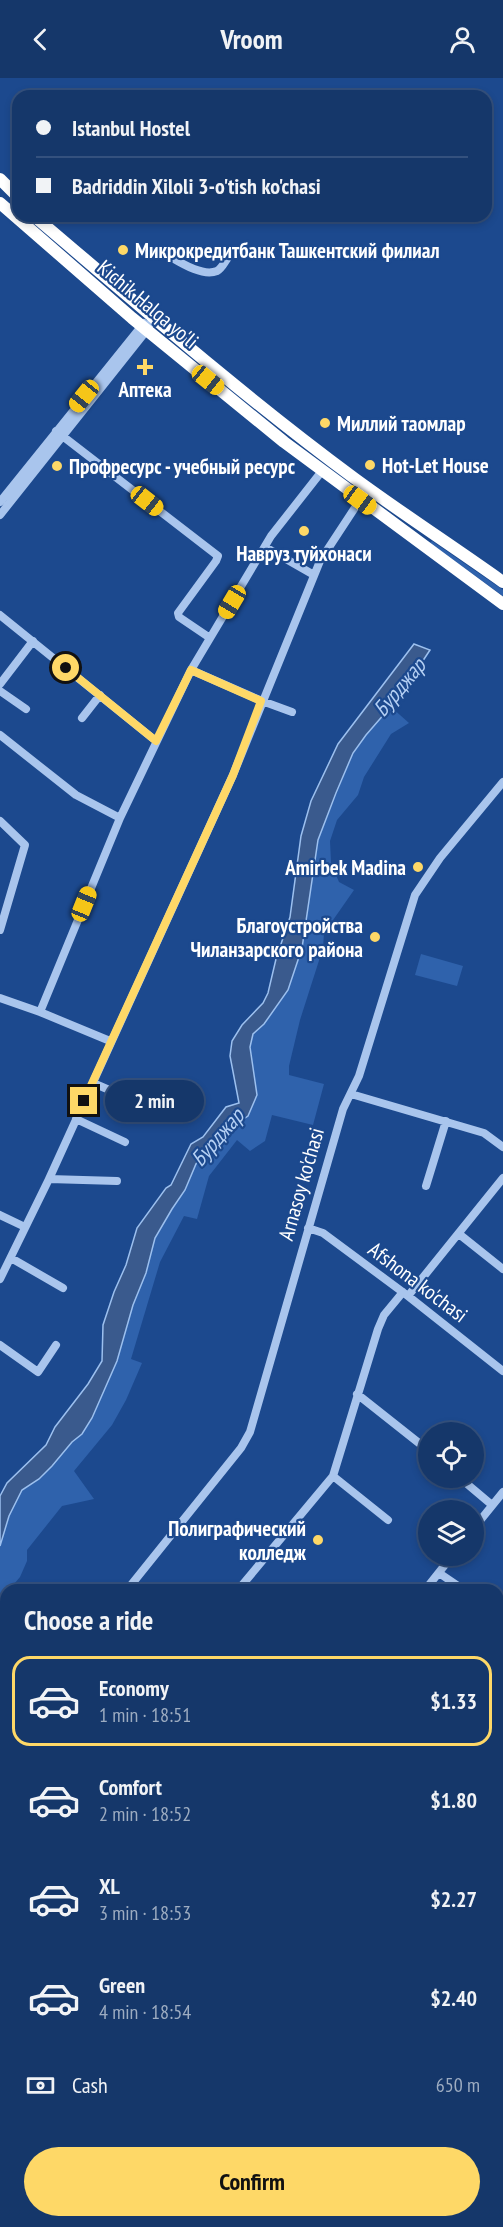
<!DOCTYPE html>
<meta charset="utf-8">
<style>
body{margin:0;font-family:"PT Sans Narrow",sans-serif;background:#224272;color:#f1f3f6;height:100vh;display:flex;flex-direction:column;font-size:22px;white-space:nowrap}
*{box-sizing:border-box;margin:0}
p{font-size:20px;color:#9dacc1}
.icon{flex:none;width:33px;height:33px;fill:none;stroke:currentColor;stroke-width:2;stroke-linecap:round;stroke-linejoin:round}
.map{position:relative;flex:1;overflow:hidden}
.side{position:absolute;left:0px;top:1506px;width:504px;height:644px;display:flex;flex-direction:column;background:#15376a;border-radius:18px 18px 0 0;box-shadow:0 3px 9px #0003,0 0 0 2px #34517e}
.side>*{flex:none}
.top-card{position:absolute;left:12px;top:12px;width:480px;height:132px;border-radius:18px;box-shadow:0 3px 9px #0003,0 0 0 2px #34517e;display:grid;align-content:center;height:132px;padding:0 24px;background:#15376a}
.controls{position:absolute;left:418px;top:1344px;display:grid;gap:12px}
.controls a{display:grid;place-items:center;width:66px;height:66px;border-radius:50%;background:#15376a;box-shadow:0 3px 9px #0003,0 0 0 2px #34517e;font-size:30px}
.end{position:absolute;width:27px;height:27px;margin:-14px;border:8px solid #fed867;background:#111;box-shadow:0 0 0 3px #111}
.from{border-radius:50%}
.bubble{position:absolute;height:42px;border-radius:21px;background:#15376a;box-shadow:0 3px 9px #0003,0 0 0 2px #34517e;font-size:20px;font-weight:600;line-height:42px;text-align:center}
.car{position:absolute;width:18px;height:36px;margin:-18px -9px;border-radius:8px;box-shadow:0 0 4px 2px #0007;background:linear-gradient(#f5c518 24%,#345 0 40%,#f5c518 0 76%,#345 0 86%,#f5c518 0)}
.top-card b{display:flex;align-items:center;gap:21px;height:57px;font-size:22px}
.top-card b+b{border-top:2px solid #34517e}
.top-card i{width:15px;height:15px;background:#f1f3f6}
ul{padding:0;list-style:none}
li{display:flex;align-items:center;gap:18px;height:90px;margin:0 12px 9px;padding:0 12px;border:3px solid transparent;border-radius:18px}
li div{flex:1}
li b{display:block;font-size:22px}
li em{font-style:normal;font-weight:600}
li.active{border-color:#fed867}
li>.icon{width:54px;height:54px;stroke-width:1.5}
h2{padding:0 24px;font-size:27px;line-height:72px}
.pay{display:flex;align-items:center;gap:15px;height:66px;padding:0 24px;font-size:22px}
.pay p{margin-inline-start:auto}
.primary-button{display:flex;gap:12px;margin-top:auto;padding:12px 24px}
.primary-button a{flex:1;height:69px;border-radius:36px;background:#fed867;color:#111;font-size:24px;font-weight:600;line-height:69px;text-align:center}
header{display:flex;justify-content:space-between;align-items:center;height:78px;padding:0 24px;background:#15376a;font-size:27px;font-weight:600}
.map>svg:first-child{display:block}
.green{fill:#2f62ac}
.water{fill:#3a5a8d;stroke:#9cc0ef;stroke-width:1.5}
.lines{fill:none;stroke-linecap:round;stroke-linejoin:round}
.minor{stroke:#a9c5ed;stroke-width:8}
.major{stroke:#f0f5ff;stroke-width:10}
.highway{stroke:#fff;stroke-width:12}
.route{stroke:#fed867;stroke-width:8}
.poi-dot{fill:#fed867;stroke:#1c498e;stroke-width:2}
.labels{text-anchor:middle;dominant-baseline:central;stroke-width:4.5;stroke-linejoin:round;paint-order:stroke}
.poi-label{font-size:21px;font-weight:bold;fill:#fff;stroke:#1c498e;text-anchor:start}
.street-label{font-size:21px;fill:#fff;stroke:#1c498e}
.water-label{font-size:22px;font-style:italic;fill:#b5d0f4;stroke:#1c498e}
</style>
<header><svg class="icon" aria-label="back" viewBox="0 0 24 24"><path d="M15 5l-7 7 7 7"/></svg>Vroom<svg class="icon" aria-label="person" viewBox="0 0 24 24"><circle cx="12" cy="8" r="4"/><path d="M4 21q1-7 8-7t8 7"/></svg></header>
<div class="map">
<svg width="503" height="2149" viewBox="0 0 503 2149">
<rect width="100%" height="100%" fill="#1c498e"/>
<path class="green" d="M432,463L503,512V518L430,465Z
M391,629L409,645L391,656L364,699L358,717L337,742L330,763L331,785L339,804L354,812L324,855L323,870L300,942L289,988V997L324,1006L313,1047L272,1037L265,1063L250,1073L237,1062L209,1098L197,1141L184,1138L160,1184L131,1281L142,1285L126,1322L112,1347L74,1393L94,1421L62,1428L27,1472V1483L20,1499L9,1512H6V1519L0,1529V1468L9,1438L22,1412L39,1401L52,1388L72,1364L82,1356L92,1340L117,1283L133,1227L146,1195L155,1160L172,1131L185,1112L196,1086L217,1059L248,1038L257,1017L250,969L253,956L264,946L288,912L302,870L318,762L353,675L366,657Z
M421,876L463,888L457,908L415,897Z
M6,1965V2020L0,2019V1987Z
M146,2144H253V2149H145Z
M328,2144H377L378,2145L368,2149H315Z
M382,2144H469L476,2149H385Z"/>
<path class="water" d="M414,566L430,572L399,619L366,657L353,675L336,715L318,762L302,870L288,912L264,946L253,956L250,969L257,1017L248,1038L217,1059L196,1086L185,1112L172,1131L155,1160L146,1195L133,1227L117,1283L92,1340L82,1356L72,1364L52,1388L39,1401L22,1412L9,1438L0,1468V1418L7,1405L46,1367L55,1349L88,1306L102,1283L103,1247L114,1214L126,1187L137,1150L166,1110L171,1107L191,1066L203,1059L226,1029L239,1025L230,978L232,963L242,947L263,925L268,915L276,881L290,839L301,758L311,723L338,666Z"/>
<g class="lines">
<path class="minor" d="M169,178C181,185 203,199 217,193C222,190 224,185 227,181
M56,353L218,478L216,483L178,535L179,539L210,560
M0,424L144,245
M0,437L147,252L153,240
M265,469L314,497
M0,537L156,663
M191,592L262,623L292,634
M0,606L33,563
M0,613L26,631
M82,640L100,617
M0,657L76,717L120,740
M0,743L25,767L0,852
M0,920L40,934L110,963
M40,934L120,740L191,592L271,458L322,393
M93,1005L114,1014
M351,1016L484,1055L503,1069
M76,1041L125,1064
M49,1101L117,1103
M426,1108L446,1043
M0,1137L25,1149
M308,1150L323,1155L408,1218L503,1293
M459,1156L503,1191
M11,1180L63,1210
M0,1201L49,1101L233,697L320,483L360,422
M408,1218L503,1100
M0,1267L38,1294L56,1267
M357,1316L429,1373
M333,1398L388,1442
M460,1400L492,1427
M474,1450L503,1414
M439,1495L464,1512
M127,1512L241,1370L250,1354L343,1031L359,998L415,817L440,780L503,704
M238,1512L333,1398L378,1251L384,1237L403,1214
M425,1512L452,1478
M498,1520L503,1521
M498,1594H503
M498,1672H503
M498,1736L503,1737
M498,1891L503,1895
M498,1910L503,1904
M498,1968L501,1965
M0,2112L6,2113
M115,2144L132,2149
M296,2144L298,2149"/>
<path class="major" d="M0,1619L6,1624
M0,1804L6,1781
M0,1825L6,1804
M498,2013L503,2017
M498,2027L503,2031"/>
<path class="highway" d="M0,101L18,119
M0,125L132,240L284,364L503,526
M34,138C139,227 243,318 354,400C403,436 454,469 503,504"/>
</g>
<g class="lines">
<path class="route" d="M66,590L156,663L191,592L261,623L233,697L84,1023"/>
</g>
<g class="poi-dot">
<circle cx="123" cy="172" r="6"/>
<path d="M142 280h6v6h6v6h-6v6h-6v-6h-6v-6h6z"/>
<circle cx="325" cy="345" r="6"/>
<circle cx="370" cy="387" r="6"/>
<circle cx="57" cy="388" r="6"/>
<circle cx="304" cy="453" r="6"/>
<circle cx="418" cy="789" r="6"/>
<circle cx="375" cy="859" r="6"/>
<circle cx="318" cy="1462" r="6"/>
</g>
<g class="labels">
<g class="poi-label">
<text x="135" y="172">Микрокредитбанк Ташкентский филиал</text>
<text x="145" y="311" text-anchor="middle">Аптека</text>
<text x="337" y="345">Миллий таомлар</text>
<text x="382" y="387">Hot-Let House</text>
<text x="69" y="388">Профресурс - учебный ресурс</text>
<text x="304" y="475" text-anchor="middle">Навруз туйхонаси</text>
<text x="406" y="789" text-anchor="end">Amirbek Madina</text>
<text x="363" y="847" text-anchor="end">Благоустройства<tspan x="363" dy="24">Чиланзарского района</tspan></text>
<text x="306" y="1450" text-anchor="end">Полиграфический<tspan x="306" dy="24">колледж</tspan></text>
</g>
<g class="street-label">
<text transform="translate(148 226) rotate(40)">Kichik Halqa yo'li</text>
<text transform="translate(301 1106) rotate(-74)">Arnasoy ko'chasi</text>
<text transform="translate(418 1204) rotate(37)">Afshona ko'chasi</text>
</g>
<g class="water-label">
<text transform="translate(399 609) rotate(-50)">Бурджар</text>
<text transform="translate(217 1059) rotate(-49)">Бурджар</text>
</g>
</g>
</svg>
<div class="controls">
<a><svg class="icon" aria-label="locate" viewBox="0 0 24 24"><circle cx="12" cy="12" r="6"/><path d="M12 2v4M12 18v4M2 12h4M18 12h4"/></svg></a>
<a><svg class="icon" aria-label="layers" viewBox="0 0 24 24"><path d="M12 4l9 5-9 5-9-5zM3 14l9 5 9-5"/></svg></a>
</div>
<i class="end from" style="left:66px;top:590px"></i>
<i class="end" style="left:84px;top:1023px"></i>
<div class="bubble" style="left:105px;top:1002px;width:99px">2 min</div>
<i class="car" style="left:208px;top:302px;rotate:129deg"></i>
<i class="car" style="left:84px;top:318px;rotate:219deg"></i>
<i class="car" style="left:360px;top:422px;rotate:126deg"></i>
<i class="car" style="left:147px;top:423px;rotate:128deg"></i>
<i class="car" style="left:232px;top:524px;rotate:211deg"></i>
<i class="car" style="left:84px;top:826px;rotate:22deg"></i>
<div class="top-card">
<b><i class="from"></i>Istanbul Hostel</b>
<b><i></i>Badriddin Xiloli 3-o'tish ko'chasi</b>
</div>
<section class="side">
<h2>Choose a ride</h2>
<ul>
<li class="active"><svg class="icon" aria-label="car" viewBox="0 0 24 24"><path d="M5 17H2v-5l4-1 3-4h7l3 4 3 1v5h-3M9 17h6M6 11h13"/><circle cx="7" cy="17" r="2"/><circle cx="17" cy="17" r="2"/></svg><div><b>Economy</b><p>1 min · 18:51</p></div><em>$1.33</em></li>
<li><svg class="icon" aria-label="car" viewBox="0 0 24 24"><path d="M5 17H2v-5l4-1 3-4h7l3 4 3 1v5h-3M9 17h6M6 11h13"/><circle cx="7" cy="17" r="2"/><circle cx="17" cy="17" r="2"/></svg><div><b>Comfort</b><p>2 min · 18:52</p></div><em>$1.80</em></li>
<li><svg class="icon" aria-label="car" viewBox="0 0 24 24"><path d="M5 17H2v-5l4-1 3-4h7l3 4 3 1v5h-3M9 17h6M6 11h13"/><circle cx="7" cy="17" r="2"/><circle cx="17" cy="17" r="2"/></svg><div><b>XL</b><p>3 min · 18:53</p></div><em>$2.27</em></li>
<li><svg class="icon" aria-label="car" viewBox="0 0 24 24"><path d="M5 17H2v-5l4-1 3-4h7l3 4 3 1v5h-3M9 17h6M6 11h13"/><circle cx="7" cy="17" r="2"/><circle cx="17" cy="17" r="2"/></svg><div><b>Green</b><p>4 min · 18:54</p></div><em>$2.40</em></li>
</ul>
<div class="pay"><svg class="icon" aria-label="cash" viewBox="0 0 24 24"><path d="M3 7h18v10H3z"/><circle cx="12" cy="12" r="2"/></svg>Cash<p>650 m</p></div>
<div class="primary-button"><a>Confirm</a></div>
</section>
</div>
